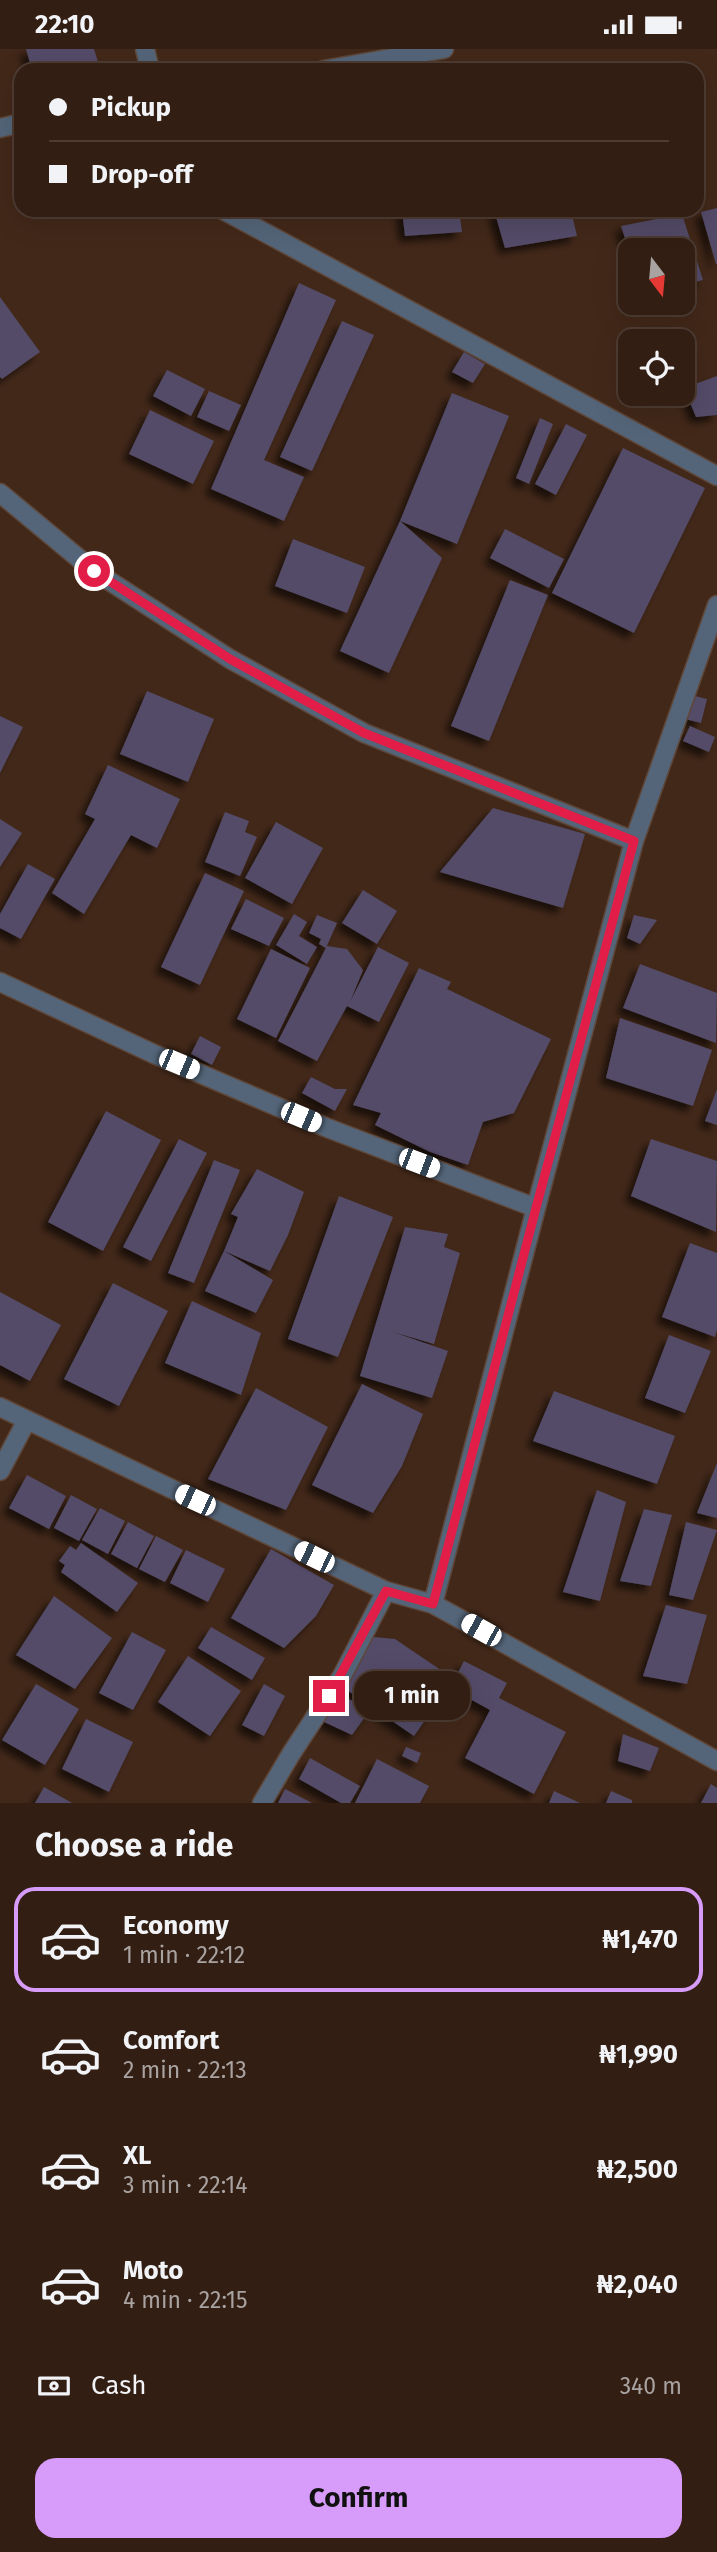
<!DOCTYPE html>
<meta charset="utf-8">
<style>
body{margin:0;font-family:"Fira Sans",sans-serif;background:#3d2b21;color:#f1f3f6;height:100vh;display:flex;flex-direction:column;font-size:26px;white-space:nowrap}
*{box-sizing:border-box;margin:0}
p{font-size:23px;color:#a8a2a0}
.icon{flex:none;width:38px;height:38px;fill:none;stroke:currentColor;stroke-width:2;stroke-linecap:round;stroke-linejoin:round}
.map{position:relative;height:1754px;overflow:hidden}
.panel{display:flex;flex-direction:column;background:#321e13;flex:1}
.panel>*{flex:none}
.hud{position:absolute;left:14px;top:14px;width:690px;height:154px;border-radius:21px;box-shadow:0 7px 28px #0002,0 0 0 2px #4d3c33;display:grid;align-content:center;height:154px;padding:0 35px;background:#321e13}
.needle{width:46px;rotate:164deg}
.tools{position:absolute;left:618px;top:189px;display:grid;gap:14px}
.tools a{display:grid;place-items:center;width:77px;height:77px;border-radius:14px;background:#321e13;box-shadow:0 7px 28px #0002,0 0 0 2px #4d3c33;font-size:35px}
.end{position:absolute;width:32px;height:32px;margin:-16px;border:9px solid #e11d48;background:#fff;box-shadow:0 0 0 4px #fff}
.from{border-radius:50%}
.bubble{position:absolute;height:49px;border-radius:21px;background:#321e13;box-shadow:0 7px 28px #0002,0 0 0 2px #4d3c33;font-size:23px;font-weight:700;line-height:49px;text-align:center}
.car{position:absolute;width:21px;height:42px;margin:-21px -10px;border-radius:9px;box-shadow:0 0 5px 2px #0007;background:linear-gradient(#fff 24%,#345 0 40%,#fff 0 76%,#345 0 86%,#fff 0)}
.hud b{display:flex;align-items:center;gap:24px;height:66px;font-size:26px}
.hud b+b{border-top:2px solid #4d3c33}
.hud i{width:18px;height:18px;background:#f1f3f6}
ul{padding:0;list-style:none}
li{display:flex;align-items:center;gap:21px;height:105px;margin:0 14px 10px;padding:0 21px;border:4px solid transparent;border-radius:21px}
li div{flex:1}
li b{display:block;font-size:26px}
li em{font-style:normal;font-weight:700}
li.active{border-color:#d79bf9}
li>.icon{width:63px;height:63px;stroke-width:1.5}
h2{padding:0 35px;font-size:32px;line-height:84px}
.pay{display:flex;align-items:center;gap:18px;height:77px;padding:0 35px;font-size:26px}
.pay p{margin-inline-start:auto}
.primary-button{display:flex;gap:14px;margin-top:auto;padding:14px 35px}
.primary-button a{flex:1;height:80px;border-radius:21px;background:#d79bf9;color:#111;font-size:28px;font-weight:700;line-height:80px;text-align:center}
.status{display:flex;justify-content:space-between;align-items:center;height:49px;padding:0 35px;background:#321e13;direction:ltr}
.status svg{height:19px;fill:currentColor}
.map>svg:first-child{display:block}
.building{fill:#534b67;filter:url(#shadow)}
.lines{fill:none;stroke-linecap:round;stroke-linejoin:round}
.minor-casing{stroke:#5e4638;stroke-width:21}
.minor{stroke:#546579;stroke-width:18}
.route{stroke:#e11d48;stroke-width:9}
</style>
<div class="status"><b>22:10</b><svg viewBox="0 0 49 12"><path d="M0 12V9h3v3zM5 12V6h3v6zM10 12V3h3v9zM15 12V0h3v12zM26 1h20v11H26zM47 4h2v5h-2z"/></svg></div>
<div class="map">
<svg width="717" height="1754" viewBox="0 0 717 1754">
<defs>
<filter id="shadow"><feDropShadow dx="-6" dy="6" stdDeviation="3.5" flood-color="#0009"/></filter>
</defs>
<rect width="100%" height="100%" fill="#422819"/>
<path class="building" d="M26,0H94L98,13L70,21H32Z
M717,159V215H716L701,163Z
M402,161H459L462,183L405,187Z
M494,161H571L577,187L505,199Z
M682,165L703,231L682,236V201H629L621,177Z
M299,234L336,251L264,411L304,428L284,472L211,440Z
M0,248L40,303L2,330L0,328Z
M342,272L374,286L312,422L280,408Z
M464,303L485,315L473,334L452,323Z
M167,321L205,340L191,367L153,347Z
M717,327V366L696,368L684,339Z
M209,342L241,356L229,382L197,368Z
M452,344L509,367L457,495L400,472L442,509L389,624L340,602L400,472Z
M150,361L214,392L193,435L129,405Z
M540,369L553,375L529,435L516,429Z
M566,375L587,386L556,446L535,435Z
M623,399L705,439L634,584L552,544Z
M505,480L564,510L549,539L490,509Z
M293,490L365,518L347,564L275,537Z
M510,531L548,546L489,692L451,677Z
M147,642L214,670L188,733L120,705Z
M687,645L707,650L701,674L681,669Z
M0,667L23,678L0,724Z
M690,677L715,688L709,703L683,692Z
M108,716L180,750L157,799L131,786L84,865L52,844L95,770L85,765Z
M493,759L585,785L563,859L440,823Z
M225,763L249,772L245,783L257,788L240,827L205,813Z
M0,770L22,784L0,818Z
M276,773L323,799L292,855L245,829Z
M28,815L55,830L21,890L0,879V865Z
M205,824L244,842L200,936L161,918Z
M363,841L397,862L377,895L342,874Z
M246,850L284,869L269,897L231,880Z
M294,865L307,873L299,887L317,898L307,915L276,896Z
M317,866L337,874L326,899L319,895L321,890L309,884Z
M634,866L657,871L640,895L627,889Z
M327,897L347,900L363,921L350,953L378,898L409,914L379,973L347,957L317,1012L278,992Z
M271,900L310,919L276,989L237,970Z
M640,915L717,944L716,994L623,959Z
M419,919L451,933L447,940L551,990L514,1064L483,1073L468,1116L430,1103L375,1076L381,1064L353,1056Z
M620,969L712,1001L693,1057L606,1029Z
M200,987L221,998L212,1016L191,1005Z
M311,1028L335,1040H347L335,1062L302,1044Z
M717,1040V1076L705,1072Z
M106,1062L161,1091L103,1202L48,1173Z
M179,1090L207,1104L151,1212L123,1198Z
M651,1090L717,1112L716,1183L631,1147Z
M214,1111L240,1121L194,1234L168,1224Z
M257,1120L304,1143L288,1186L270,1222L224,1202L238,1168L231,1165Z
M339,1147L393,1168L338,1308L288,1290Z
M405,1178L448,1185L444,1198L460,1204L434,1295L393,1283L448,1302L432,1349L360,1327Z
M690,1194L717,1204V1281L715,1288L662,1268Z
M224,1202L273,1231L256,1264L205,1242Z
M113,1234L168,1262L119,1357L64,1330Z
M0,1243L61,1276L30,1332L0,1316Z
M192,1252L261,1284L241,1346L165,1314Z
M669,1286L711,1302L685,1364L645,1349Z
M362,1335L423,1365L402,1417L373,1464L312,1436Z
M256,1339L328,1378L286,1461L208,1430Z
M554,1342L675,1387L657,1435L533,1392Z
M717,1414V1469L697,1464Z
M27,1426L66,1447L49,1480L9,1459Z
M597,1441L626,1453L600,1552L563,1543Z
M71,1446L97,1460L79,1492L54,1479Z
M100,1459L125,1472L108,1505L82,1491Z
M644,1460L672,1466L651,1537L620,1532Z
M128,1473L154,1487L137,1519L111,1505Z
M686,1473L717,1481L693,1551L669,1546Z
M156,1487L183,1501L165,1533L139,1520Z
M81,1494L138,1534L117,1563L61,1523L65,1516L59,1512L70,1497L76,1501Z
M271,1500L334,1536L316,1567L284,1599L231,1569Z
M186,1501L225,1520L208,1553L170,1534Z
M54,1547L112,1589L75,1640L16,1606Z
M666,1556L707,1566L687,1635L643,1627Z
M211,1578L265,1609L252,1631L198,1599Z
M132,1583L166,1601L133,1661L99,1644Z
M363,1587L395,1590L454,1630L414,1687L344,1639Z
M188,1607L241,1642L210,1687L158,1653Z
M464,1612L507,1634L499,1649L566,1683L534,1745L465,1709L490,1661L450,1639Z
M36,1635L79,1660L45,1716L2,1691Z
M264,1635L285,1647L264,1687L242,1676Z
M337,1644L370,1661L352,1686L322,1672Z
M86,1670L133,1693L109,1743L62,1720Z
M623,1685L659,1699L650,1722L618,1712Z
M406,1698L421,1704L417,1714L402,1707Z
M310,1709L360,1737L350,1754H341L299,1730Z
M377,1710L429,1737L420,1754H355Z
M711,1735L717,1739V1754H701Z
M44,1738L72,1754H35Z
M285,1740L312,1754H278Z
M554,1742L580,1754H549Z
M611,1742L632,1751V1754H606Z"/>
<g class="lines">
<g class="minor-casing">
<path id="minor" d="M145,0L150,21
M323,21L444,0
M0,79L21,74
M223,161L717,427
M0,444L94,522L230,610L364,684L634,792
M0,933L154,1005L325,1078L536,1159
M0,1358L386,1542L433,1555L717,1712
M0,1422L27,1371
M433,1555L536,1159L634,792L717,556
M262,1754L291,1705L342,1627L386,1542"/>
</g>
<use href="#minor" class="minor"/>
</g>
<g class="lines">
<path class="route" d="M94,522L230,610L364,684L634,792L536,1159L433,1555L386,1542L329,1647"/>
</g>
</svg>
<div class="tools">
<a><svg class="needle" viewBox="-14 -14 28 28"><path d="M0-13l5 13h-10z" fill="#e53935"/><path d="M0 13l5-13h-10z" fill="#a8a2a0"/></svg></a>
<a><svg class="icon" aria-label="locate" viewBox="0 0 24 24"><circle cx="12" cy="12" r="6"/><path d="M12 2v4M12 18v4M2 12h4M18 12h4"/></svg></a>
</div>
<i class="end from" style="left:94px;top:522px"></i>
<i class="end" style="left:329px;top:1647px"></i>
<div class="bubble" style="left:354px;top:1622px;width:116px">1 min</div>
<i class="car" style="left:179px;top:1015px;rotate:113deg"></i>
<i class="car" style="left:301px;top:1068px;rotate:113deg"></i>
<i class="car" style="left:419px;top:1114px;rotate:111deg"></i>
<i class="car" style="left:195px;top:1451px;rotate:295deg"></i>
<i class="car" style="left:314px;top:1508px;rotate:296deg"></i>
<i class="car" style="left:481px;top:1581px;rotate:299deg"></i>
<div class="hud">
<b><i class="from"></i>Pickup</b>
<b><i></i>Drop-off</b>
</div>
</div>
<section class="panel">
<h2>Choose a ride</h2>
<ul>
<li class="active"><svg class="icon" aria-label="car" viewBox="0 0 24 24"><path d="M5 17H2v-5l4-1 3-4h7l3 4 3 1v5h-3M9 17h6M6 11h13"/><circle cx="7" cy="17" r="2"/><circle cx="17" cy="17" r="2"/></svg><div><b>Economy</b><p>1 min · 22:12</p></div><em>₦1,470</em></li>
<li><svg class="icon" aria-label="car" viewBox="0 0 24 24"><path d="M5 17H2v-5l4-1 3-4h7l3 4 3 1v5h-3M9 17h6M6 11h13"/><circle cx="7" cy="17" r="2"/><circle cx="17" cy="17" r="2"/></svg><div><b>Comfort</b><p>2 min · 22:13</p></div><em>₦1,990</em></li>
<li><svg class="icon" aria-label="car" viewBox="0 0 24 24"><path d="M5 17H2v-5l4-1 3-4h7l3 4 3 1v5h-3M9 17h6M6 11h13"/><circle cx="7" cy="17" r="2"/><circle cx="17" cy="17" r="2"/></svg><div><b>XL</b><p>3 min · 22:14</p></div><em>₦2,500</em></li>
<li><svg class="icon" aria-label="car" viewBox="0 0 24 24"><path d="M5 17H2v-5l4-1 3-4h7l3 4 3 1v5h-3M9 17h6M6 11h13"/><circle cx="7" cy="17" r="2"/><circle cx="17" cy="17" r="2"/></svg><div><b>Moto</b><p>4 min · 22:15</p></div><em>₦2,040</em></li>
</ul>
<div class="pay"><svg class="icon" aria-label="cash" viewBox="0 0 24 24"><path d="M3 7h18v10H3z"/><circle cx="12" cy="12" r="2"/></svg>Cash<p>340 m</p></div>
<div class="primary-button"><a>Confirm</a></div>
</section>
